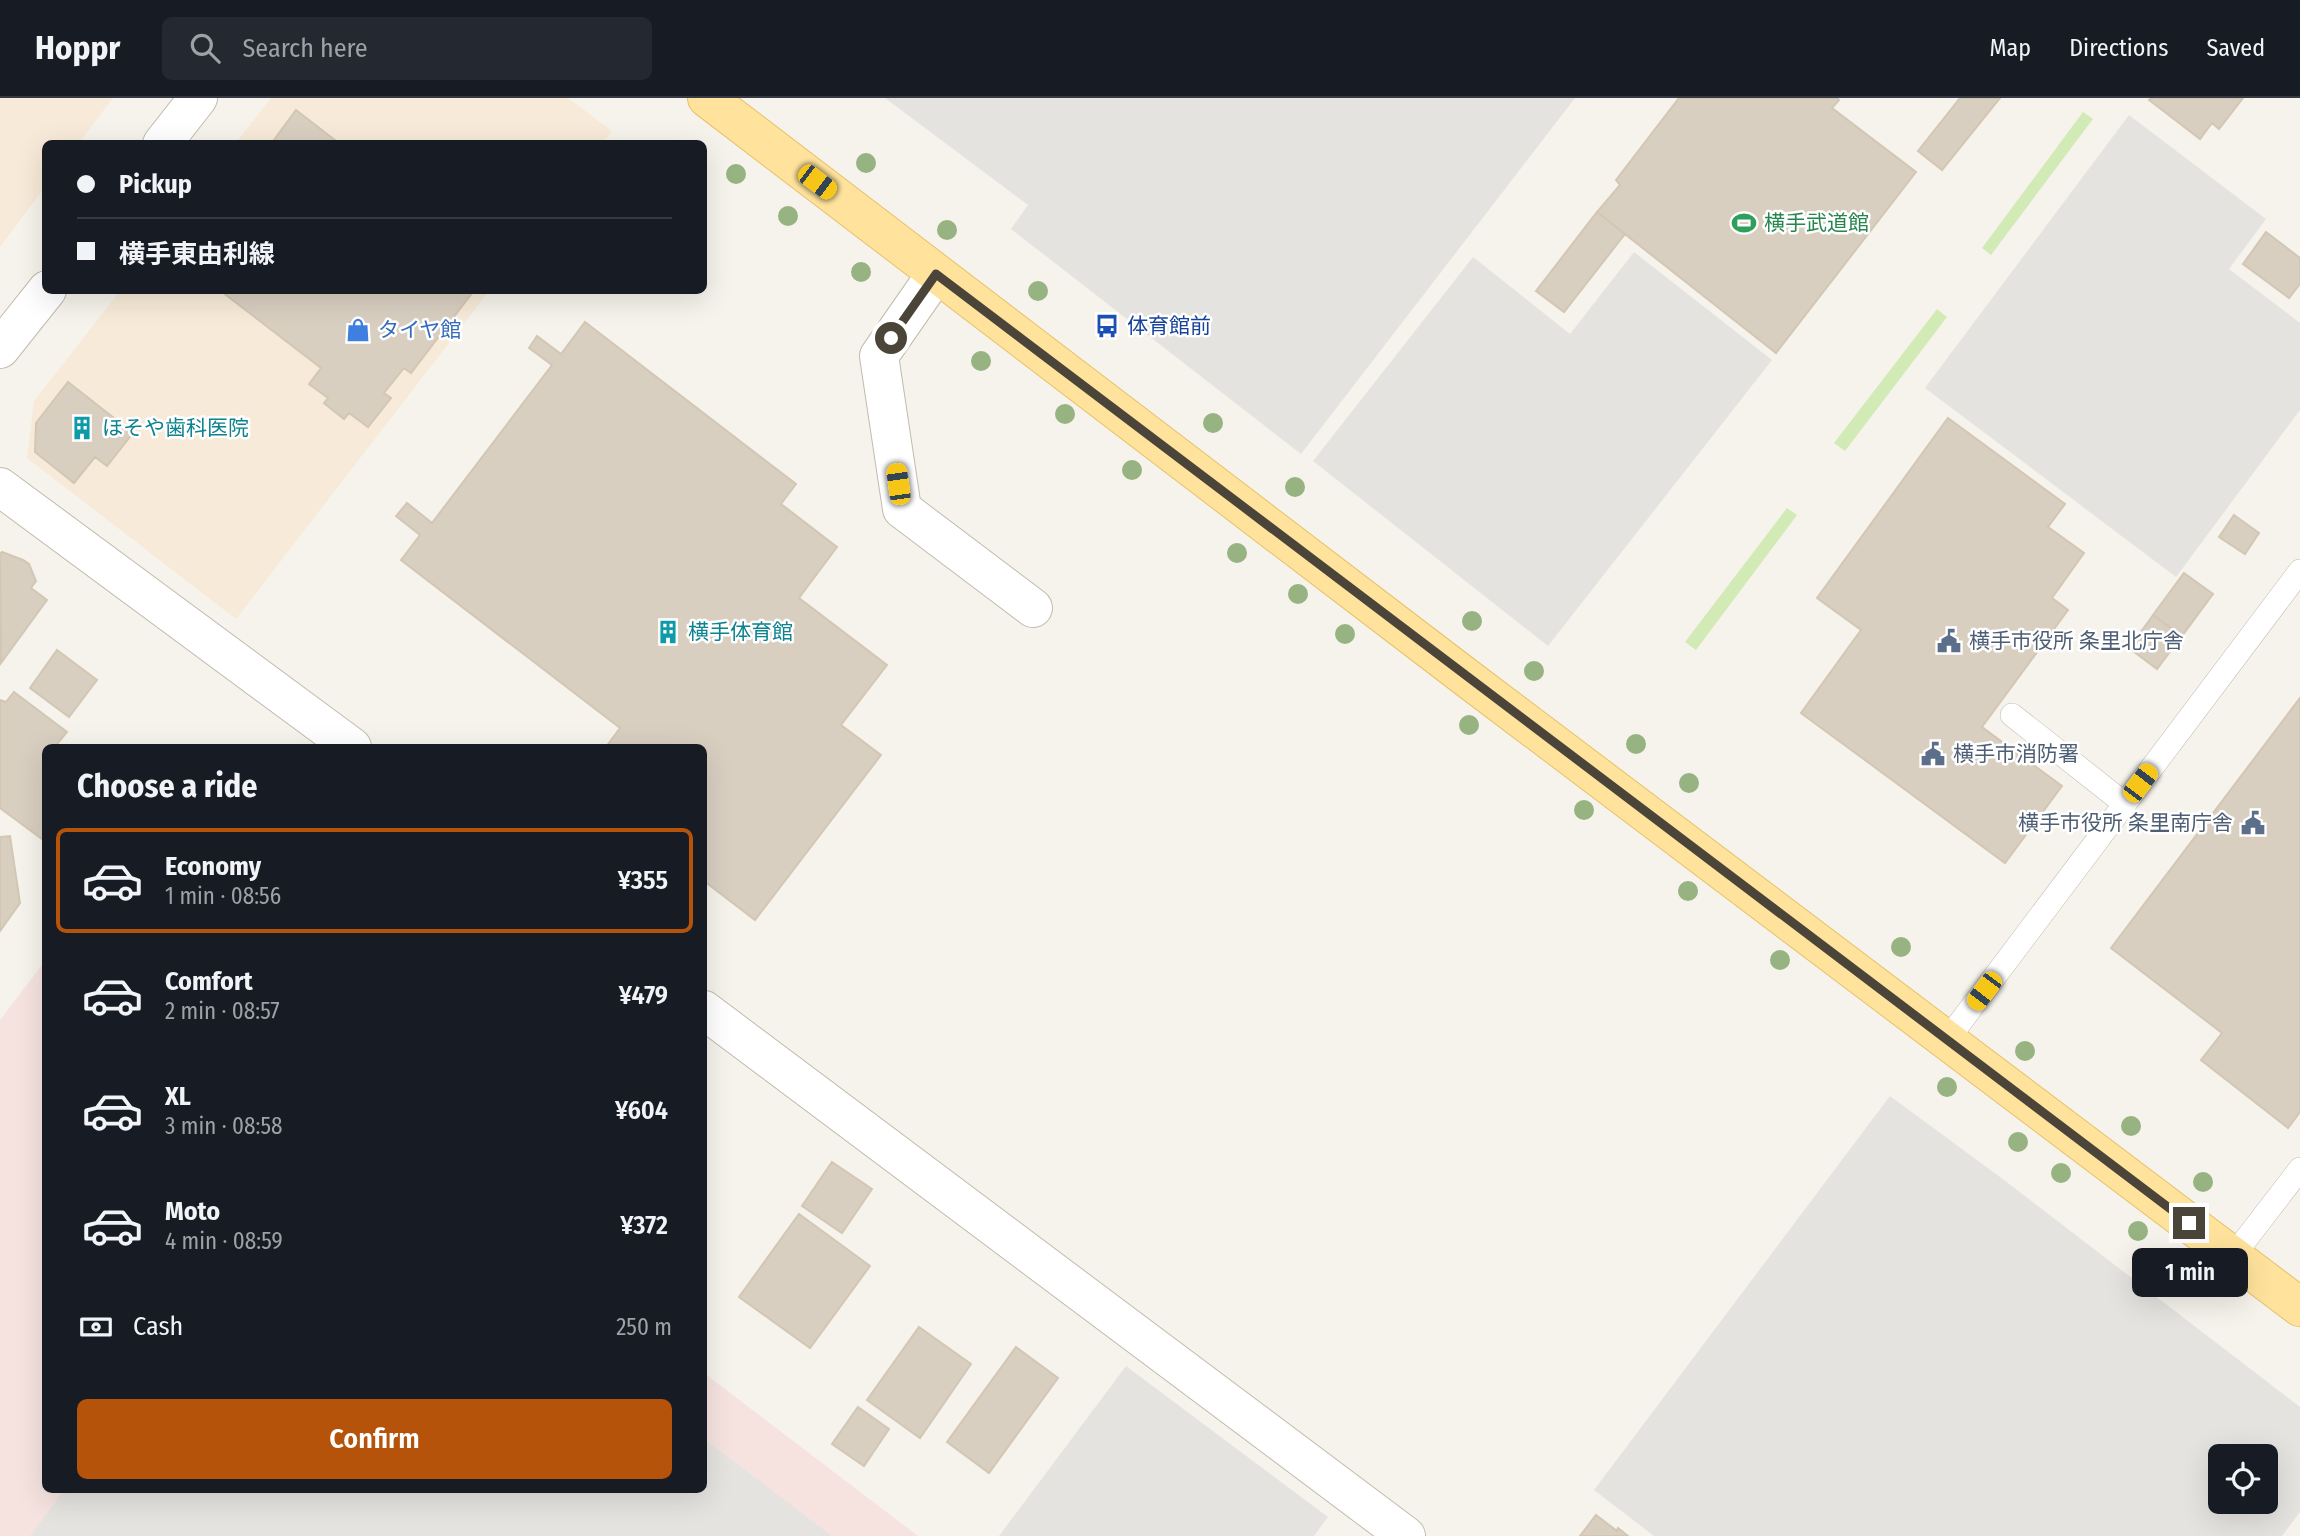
<!DOCTYPE html>
<meta charset="utf-8">
<style>
body{margin:0;font-family:"Fira Sans Condensed","Noto Sans JP",sans-serif;background:#242831;color:#f1f3f6;height:100vh;display:flex;flex-direction:column;font-size:26px;white-space:nowrap}
*{box-sizing:border-box;margin:0}
p{font-size:23px;color:#9ea1a6}
.icon{flex:none;width:38px;height:38px;fill:none;stroke:currentColor;stroke-width:2;stroke-linecap:round;stroke-linejoin:round}
.map{position:relative;flex:1;overflow:hidden}
.details{position:absolute;left:42px;top:646px;width:665px;height:749px;display:flex;flex-direction:column;background:#171b24;border-radius:10px;box-shadow:0 7px 28px #0002}
.details>*{flex:none}
.banner{position:absolute;left:42px;top:42px;width:665px;height:154px;border-radius:10px;box-shadow:0 7px 28px #0002;display:grid;align-content:center;height:154px;padding:0 35px;background:#171b24}
.buttons{position:absolute;left:2208px;top:1346px;display:grid;gap:14px}
.buttons a{display:grid;place-items:center;width:70px;height:70px;border-radius:10px;background:#171b24;box-shadow:0 7px 28px #0002;font-size:35px}
.end{position:absolute;width:32px;height:32px;margin:-16px;border:9px solid #4b4439;background:#fff;box-shadow:0 0 0 4px #fff}
.from{border-radius:50%}
.bubble{position:absolute;height:49px;border-radius:10px;background:#171b24;box-shadow:0 7px 28px #0002;font-size:23px;font-weight:600;line-height:49px;text-align:center}
.car{position:absolute;width:21px;height:42px;margin:-21px -10px;border-radius:9px;box-shadow:0 0 5px 2px #0007;background:linear-gradient(#f5c518 24%,#345 0 40%,#f5c518 0 76%,#345 0 86%,#f5c518 0)}
.banner b{display:flex;align-items:center;gap:24px;height:66px;font-size:26px}
.banner b+b{border-top:2px solid #363941}
.banner i{width:18px;height:18px;background:#f1f3f6}
ul{padding:0;list-style:none}
li{display:flex;align-items:center;gap:21px;height:105px;margin:0 14px 10px;padding:0 21px;border:4px solid transparent;border-radius:10px}
li div{flex:1}
li b{display:block;font-size:26px}
li em{font-style:normal;font-weight:600}
li.active{border-color:#b45309}
li>.icon{width:63px;height:63px;stroke-width:1.5}
h2{padding:0 35px;font-size:32px;line-height:84px}
.pay{display:flex;align-items:center;gap:18px;height:77px;padding:0 35px;font-size:26px}
.pay p{margin-inline-start:auto}
.button{display:flex;gap:14px;margin-top:auto;padding:14px 35px}
.button a{flex:1;height:80px;border-radius:10px;background:#b45309;color:#fff;font-size:28px;font-weight:600;line-height:80px;text-align:center}
header{display:flex;align-items:center;gap:42px;box-sizing:border-box;height:98px;padding:0 35px;background:#171b24;border-bottom:2px solid #363941}
header strong{font-size:33px}
nav{display:flex;gap:38px;margin-inline-start:auto;font-size:24px}
.search{width:490px;height:63px;background:#242831;display:flex;align-items:center;gap:18px;box-sizing:border-box;padding:0 24px;border-radius:10px;color:#9ea1a6;font-size:26px}
.map>svg:first-child{display:block}
.commercial{fill:#f7ead8}
.medical{fill:#f6e3e0}
.green{fill:#d2eab5}
.parking{fill:#e5e3e0;fill-rule:evenodd}
.building{fill:#d8cfc1;stroke:#d3c7b4;stroke-width:2}
.lines{fill:none;stroke-linecap:round;stroke-linejoin:round}
.service-casing{stroke:#c2bbae;stroke-width:24}
.minor-casing{stroke:#c2bbae;stroke-width:40}
.tertiary-casing{stroke:#c2bbae;stroke-width:40}
.primary-casing{stroke:#e6c16a;stroke-width:40}
.service{stroke:#fff;stroke-width:23}
.minor{stroke:#fff;stroke-width:38}
.tertiary{stroke:#fff;stroke-width:38}
.primary{stroke:#ffe39c;stroke-width:38}
.tree{fill:#97b381}
.route{stroke:#4b4439;stroke-width:9}
.labels{text-anchor:middle;dominant-baseline:central;stroke-width:5;stroke-linejoin:round;paint-order:stroke}
.leisure-label{font-size:21px;fill:#27864d;stroke:#fff;text-anchor:start}
.transit-label{font-size:21px;fill:#164399;stroke:#fff;text-anchor:start}
.shop-label{font-size:21px;fill:#366cbe;stroke:#fff;text-anchor:start}
.culture-label{font-size:21px;fill:#0d838f;stroke:#fff;text-anchor:start}
.service-label{font-size:21px;fill:#4e5e75;stroke:#fff;text-anchor:start}
</style>
<header>
<strong>Hoppr</strong>
<div class="search"><svg class="icon" aria-label="search" viewBox="0 0 24 24"><circle cx="10" cy="10" r="6"/><path d="M15 15l6 6"/></svg>Search here</div>
<nav><a>Map</a><a>Directions</a><a>Saved</a></nav>
</header>
<div class="map">
<svg width="2300" height="1438" viewBox="0 0 2300 1438">
<rect width="100%" height="100%" fill="#f6f3ec"/>
<path class="commercial" d="M0,0H113L79,45L46,46L45,89L0,149Z
M271,0H568L612,33L602,46H235Z
M120,193H489L236,521L27,360L34,303Z"/>
<path class="medical" d="M45,863L46,1391H704V1275L918,1438H0V922Z"/>
<path class="green" d="M2083,14L2093,21L1991,157L1982,150Z
M1937,211L1947,219L1845,353L1834,345Z
M1787,410L1797,417L1696,552L1685,544Z"/>
<path class="parking" d="M885,0H1575L1301,356L1011,131L1028,107Z
M2129,17L2266,121L2229,171L2300,225V312L2176,479L1925,290Z
M1634,154L1772,262L1548,548L1313,363L1473,159L1570,236Z
M1890,998L2004,1082L2300,1309V1414L2282,1438H1654L1594,1392ZM2221,1358H2266V1404H2221Z
M1126,1268L1328,1419L1314,1438H999Z
M704,1341L832,1438H30L65,1391H704Z"/>
<path class="building" d="M1679,0H1837L1839,2L1832,10L1916,74L1776,255L1597,114L1620,87L1616,82Z
M1960,0H2000L1942,72L1918,53Z
M2151,0H2243L2219,31L2212,25L2200,41L2149,2Z
M296,12L340,46H271Z
M1597,114L1625,136L1564,214L1536,193Z
M2266,134L2300,160V186L2289,200L2243,166Z
M223,192H469L472,195L411,275L404,270L384,295L391,300L368,329L349,315L344,321L324,305L328,300L309,286L321,270L222,194Z
M585,224L796,386L781,406L837,449L799,500L887,567L841,627L881,657L755,822L704,783V649H606L620,630L401,462L420,437L396,418L407,405L432,425L552,267L529,250L537,238L561,256Z
M68,284L133,335L107,368L95,359L74,385L35,354L36,325Z
M1948,320L2065,406L2048,429L2084,455L2052,500L2068,512L1982,629L2062,688L2005,765L1801,615L1861,532L1817,500Z
M2234,417L2259,435L2245,456L2219,439Z
M2,454L23,462L29,466L36,483L31,490L47,502L1,565L0,456Z
M2184,475L2213,496L2157,571L2129,550Z
M2184,475L2213,496L2182,538L2153,517Z
M57,552L97,582L69,619L30,590Z
M14,594L67,634L57,646L61,649H46V744L0,710V602L6,604Z
M2300,600V1014L2288,1030L2201,962L2222,935L2111,850Z
M10,738L20,805L0,833V739Z
M832,1064L872,1091L842,1135L802,1108Z
M799,1116L870,1168L810,1250L739,1199Z
M919,1229L971,1266L920,1340L867,1302Z
M1016,1249L1058,1280L989,1375L947,1344Z
M858,1309L889,1331L864,1368L832,1346Z
M1596,1417L1617,1433L1618,1430L1628,1438H1580Z"/>
<g class="lines">
<g class="service-casing">
<path id="service" d="M2012,617L2125,706
M1947,942L2300,473
M2233,1158L2300,1071"/>
</g>
<g class="minor-casing">
<path id="minor" d="M936,176L879,258L902,411L1033,510
M0,389L352,649
M704,912L1406,1438"/>
</g>
<g class="tertiary-casing">
<path id="tertiary" d="M162,46L198,0
M0,251L47,192"/>
</g>
<g class="primary-casing">
<path id="primary" d="M707,0L1463,577L2300,1209"/>
</g>
<use href="#service" class="service"/>
<use href="#minor" class="minor"/>
<use href="#tertiary" class="tertiary"/>
<use href="#primary" class="primary"/>
</g>
<g class="tree">
<circle cx="866" cy="65" r="10"/>
<circle cx="736" cy="76" r="10"/>
<circle cx="788" cy="118" r="10"/>
<circle cx="947" cy="132" r="10"/>
<circle cx="861" cy="174" r="10"/>
<circle cx="1038" cy="193" r="10"/>
<circle cx="981" cy="263" r="10"/>
<circle cx="1065" cy="316" r="10"/>
<circle cx="1213" cy="325" r="10"/>
<circle cx="1132" cy="372" r="10"/>
<circle cx="1295" cy="389" r="10"/>
<circle cx="1237" cy="455" r="10"/>
<circle cx="1298" cy="496" r="10"/>
<circle cx="1472" cy="523" r="10"/>
<circle cx="1345" cy="536" r="10"/>
<circle cx="1534" cy="573" r="10"/>
<circle cx="1469" cy="627" r="10"/>
<circle cx="1636" cy="646" r="10"/>
<circle cx="1689" cy="685" r="10"/>
<circle cx="1584" cy="712" r="10"/>
<circle cx="1688" cy="793" r="10"/>
<circle cx="1901" cy="849" r="10"/>
<circle cx="1780" cy="862" r="10"/>
<circle cx="2025" cy="953" r="10"/>
<circle cx="1947" cy="989" r="10"/>
<circle cx="2131" cy="1028" r="10"/>
<circle cx="2018" cy="1044" r="10"/>
<circle cx="2061" cy="1075" r="10"/>
<circle cx="2203" cy="1084" r="10"/>
<circle cx="2138" cy="1133" r="10"/>
<circle cx="2215" cy="1189" r="10"/>
</g>
<g class="lines">
<path class="route" d="M891,240L936,176L2189,1125"/>
</g>
<defs>
<g id="stadium-bare" transform="scale(1.89)"><path d="M0-5a6.5 5 0 1 0 0 10a6.5 5 0 1 0 0-10ZM-3.5-1.8h7v3.6h-7Z" fill="#2e9e5b" stroke="#fff" stroke-width="2.5" paint-order="stroke"/></g>
<g id="bus-bare" transform="scale(1.89)"><path d="M-5-6H5V4H4V6H2V4H-2V6H-4V4H-5ZM-3.5-4V0h7V-4ZM-3.5 1.2v1.5H-2V1.2ZM2 1.2v1.5H3.5V1.2Z" fill="#1a4fb4" stroke="#fff" stroke-width="2.5" paint-order="stroke"/></g>
<g id="shop-bare" transform="scale(1.89)"><path d="M-5-2.5h2.3a2.7 3.5 0 0 1 5.4 0H5L5.5 6h-11ZM-1.5-2.5h3a1.5 2.3 0 0 0-3 0Z" fill="#3f7fe0" stroke="#fff" stroke-width="2.5" paint-order="stroke"/></g>
<g id="building-bare" transform="scale(1.89)"><path d="M-4-6H4V6H1V3H-1V6H-4ZM-2.5-4.3h1.7v1.8h-1.7ZM.8-4.3h1.7v1.8H.8ZM-2.5-1h1.7V.8h-1.7ZM.8-1h1.7V.8H.8Z" fill="#0f9aa8" stroke="#fff" stroke-width="2.5" paint-order="stroke"/></g>
<g id="civic-bare" transform="scale(1.89)"><path d="M-.6-6.5H3V-4.5H.6V-3L4-1V1h2V6H-6V1h2V-1L-.6-3ZM-1.2 2.5V6h2.4V2.5Z" fill="#5c6f8a" stroke="#fff" stroke-width="2.5" paint-order="stroke"/></g>
</defs>
<g fill-rule="evenodd">
<use href="#stadium-bare" x="1744" y="125"/>
<use href="#bus-bare" x="1107" y="228"/>
<use href="#shop-bare" x="358" y="232"/>
<use href="#building-bare" x="82" y="330"/>
<use href="#building-bare" x="668" y="534"/>
<use href="#civic-bare" x="1949" y="543"/>
<use href="#civic-bare" x="1933" y="656"/>
<use href="#civic-bare" x="2253" y="725"/>
</g>
<g class="labels">
<g class="leisure-label">
<text x="1764" y="125">横手武道館</text>
</g>
<g class="transit-label">
<text x="1127" y="228">体育館前</text>
</g>
<g class="shop-label">
<text x="378" y="232">タイヤ館</text>
</g>
<g class="culture-label">
<text x="102" y="330">ほそや歯科医院</text>
<text x="688" y="534">横手体育館</text>
</g>
<g class="service-label">
<text x="1969" y="543">横手市役所 条里北庁舎</text>
<text x="1953" y="656">横手市消防署</text>
<text x="2233" y="725" text-anchor="end">横手市役所 条里南庁舎</text>
</g>
</g>
</svg>
<div class="buttons">
<a><svg class="icon" aria-label="locate" viewBox="0 0 24 24"><circle cx="12" cy="12" r="6"/><path d="M12 2v4M12 18v4M2 12h4M18 12h4"/></svg></a>
</div>
<i class="end from" style="left:891px;top:240px"></i>
<i class="end" style="left:2189px;top:1125px"></i>
<div class="bubble" style="left:2132px;top:1150px;width:116px">1 min</div>
<i class="car" style="left:817px;top:84px;rotate:127deg"></i>
<i class="car" style="left:898px;top:386px;rotate:352deg"></i>
<i class="car" style="left:2140px;top:685px;rotate:37deg"></i>
<i class="car" style="left:1984px;top:893px;rotate:217deg"></i>
<div class="banner">
<b><i class="from"></i>Pickup</b>
<b><i></i>横手東由利線</b>
</div>
<section class="details">
<h2>Choose a ride</h2>
<ul>
<li class="active"><svg class="icon" aria-label="car" viewBox="0 0 24 24"><path d="M5 17H2v-5l4-1 3-4h7l3 4 3 1v5h-3M9 17h6M6 11h13"/><circle cx="7" cy="17" r="2"/><circle cx="17" cy="17" r="2"/></svg><div><b>Economy</b><p>1 min · 08:56</p></div><em>¥355</em></li>
<li><svg class="icon" aria-label="car" viewBox="0 0 24 24"><path d="M5 17H2v-5l4-1 3-4h7l3 4 3 1v5h-3M9 17h6M6 11h13"/><circle cx="7" cy="17" r="2"/><circle cx="17" cy="17" r="2"/></svg><div><b>Comfort</b><p>2 min · 08:57</p></div><em>¥479</em></li>
<li><svg class="icon" aria-label="car" viewBox="0 0 24 24"><path d="M5 17H2v-5l4-1 3-4h7l3 4 3 1v5h-3M9 17h6M6 11h13"/><circle cx="7" cy="17" r="2"/><circle cx="17" cy="17" r="2"/></svg><div><b>XL</b><p>3 min · 08:58</p></div><em>¥604</em></li>
<li><svg class="icon" aria-label="car" viewBox="0 0 24 24"><path d="M5 17H2v-5l4-1 3-4h7l3 4 3 1v5h-3M9 17h6M6 11h13"/><circle cx="7" cy="17" r="2"/><circle cx="17" cy="17" r="2"/></svg><div><b>Moto</b><p>4 min · 08:59</p></div><em>¥372</em></li>
</ul>
<div class="pay"><svg class="icon" aria-label="cash" viewBox="0 0 24 24"><path d="M3 7h18v10H3z"/><circle cx="12" cy="12" r="2"/></svg>Cash<p>250 m</p></div>
<div class="button"><a>Confirm</a></div>
</section>
</div>
